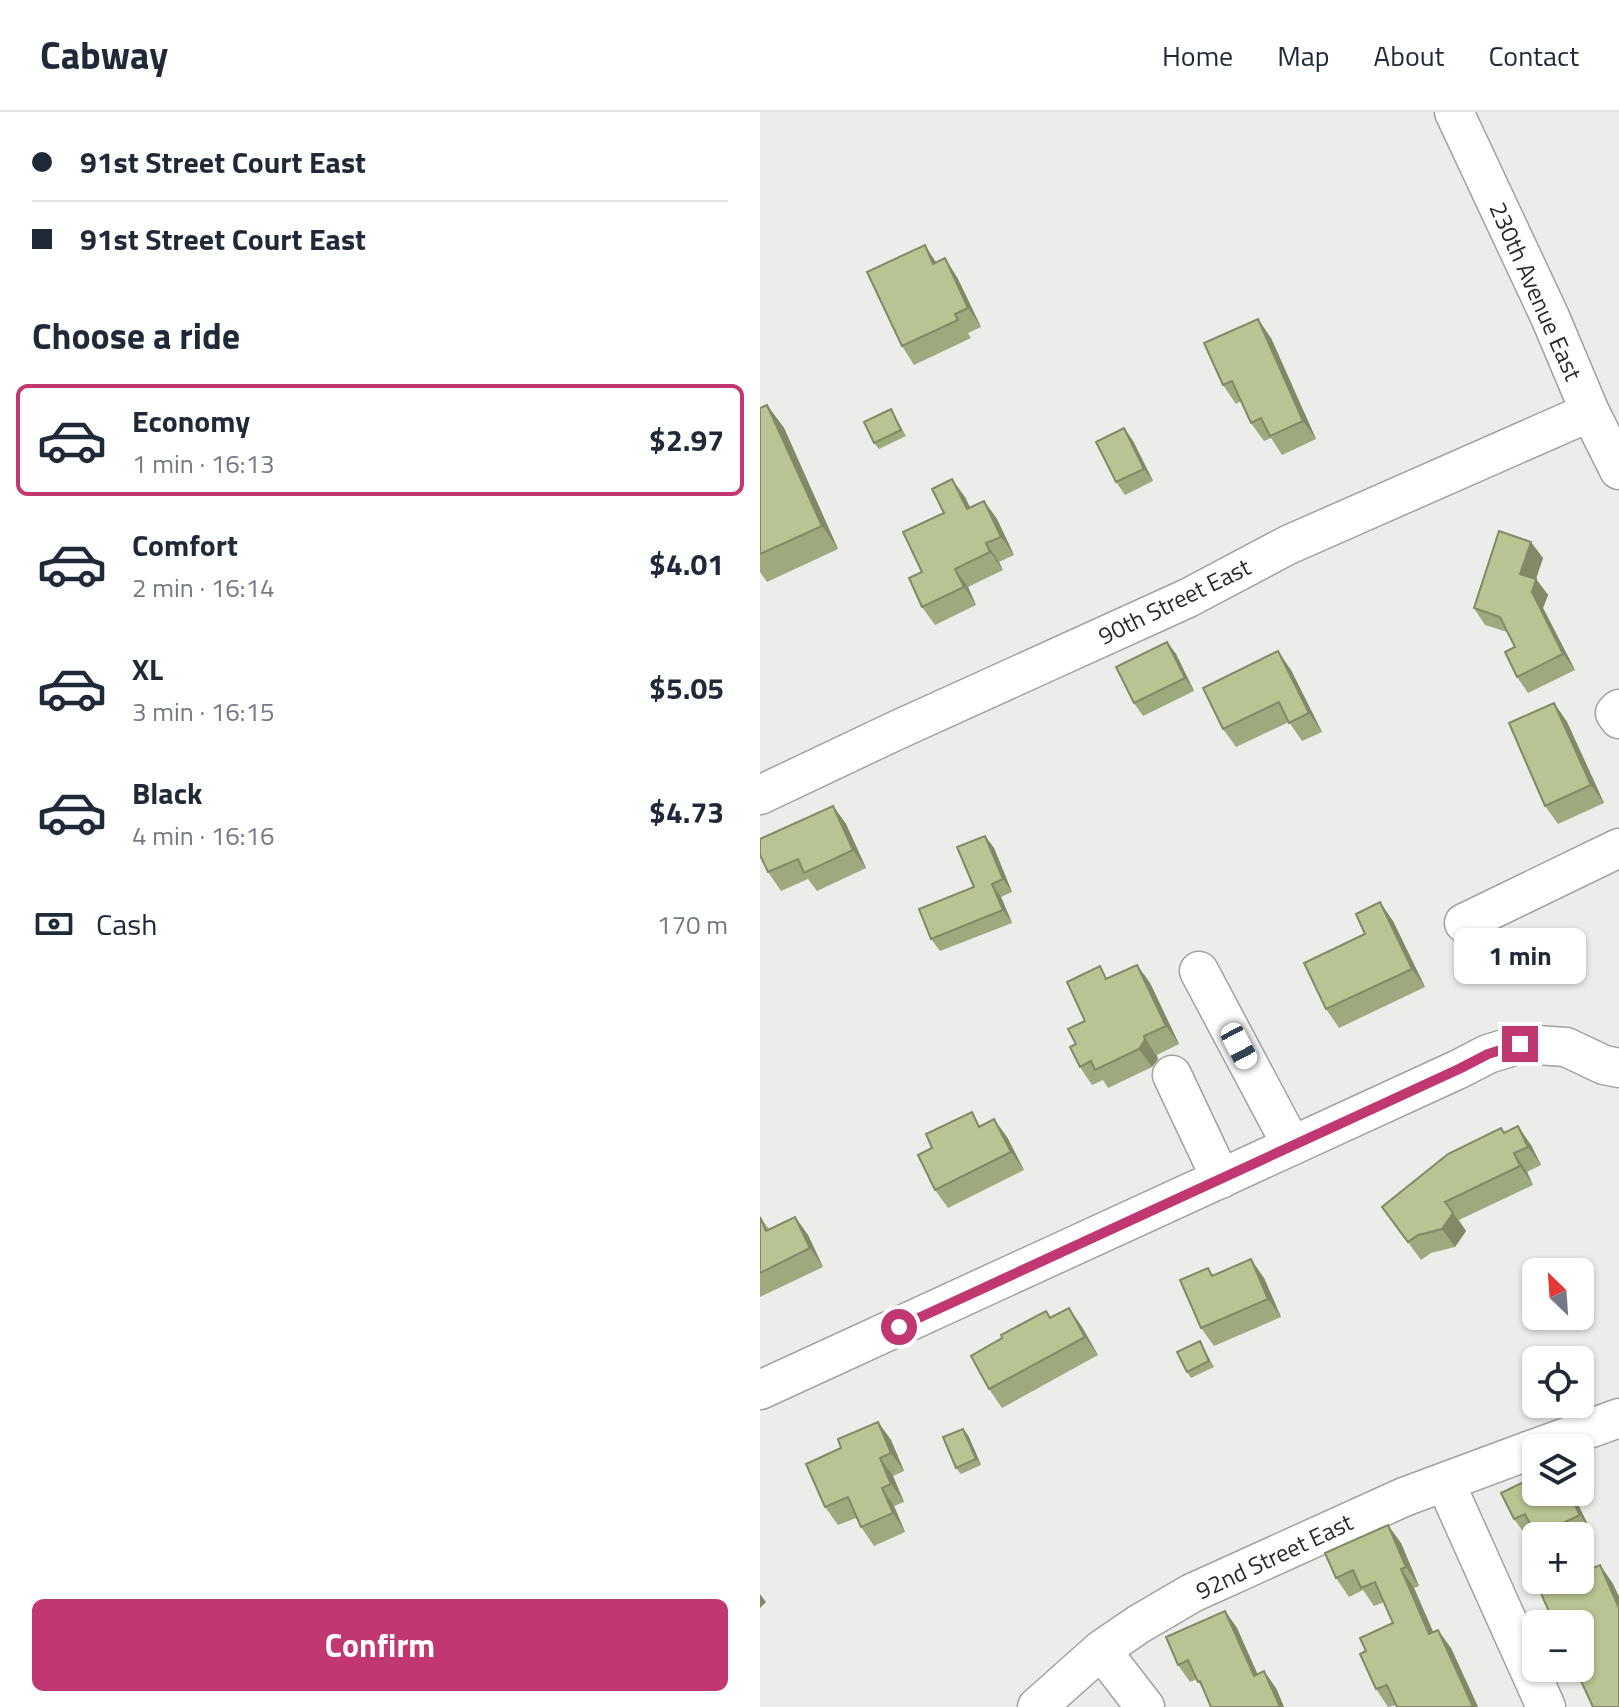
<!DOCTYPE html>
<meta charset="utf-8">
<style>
body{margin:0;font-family:"Titillium Web",sans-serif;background:#f2f2f3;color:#1f2937;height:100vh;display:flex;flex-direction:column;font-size:30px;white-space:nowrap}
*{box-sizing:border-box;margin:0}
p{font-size:26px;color:#747a83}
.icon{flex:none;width:44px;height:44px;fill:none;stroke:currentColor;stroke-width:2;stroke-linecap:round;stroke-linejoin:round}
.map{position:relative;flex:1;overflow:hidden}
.side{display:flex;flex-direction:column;background:#fff;width:760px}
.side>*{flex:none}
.hud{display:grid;align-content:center;height:176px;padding:0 32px;background:#fff}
.needle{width:52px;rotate:335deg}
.controls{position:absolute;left:762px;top:1146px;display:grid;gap:16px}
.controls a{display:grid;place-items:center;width:72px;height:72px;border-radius:12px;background:#fff;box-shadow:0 2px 6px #0004;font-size:40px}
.end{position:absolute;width:36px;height:36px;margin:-18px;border:10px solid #c03771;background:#fff;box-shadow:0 0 0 4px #fff}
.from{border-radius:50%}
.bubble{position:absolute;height:56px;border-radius:12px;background:#fff;box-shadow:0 2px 6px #0004;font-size:26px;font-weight:700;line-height:56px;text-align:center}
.car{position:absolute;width:24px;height:48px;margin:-24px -12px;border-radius:10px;box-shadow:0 0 6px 2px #0007;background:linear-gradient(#fff 24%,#345 0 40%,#fff 0 76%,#345 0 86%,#fff 0)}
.hud b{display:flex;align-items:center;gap:28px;height:76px;font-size:30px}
.hud b+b{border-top:2px solid #e0e1e3}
.hud i{width:20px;height:20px;background:#1f2937}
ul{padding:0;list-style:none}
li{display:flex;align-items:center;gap:24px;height:112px;margin:0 16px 12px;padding:0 16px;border:4px solid transparent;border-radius:12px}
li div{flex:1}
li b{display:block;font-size:30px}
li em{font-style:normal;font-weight:700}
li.selected{border-color:#c03771}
li>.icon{width:72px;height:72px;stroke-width:1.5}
h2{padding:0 32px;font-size:36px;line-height:96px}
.pay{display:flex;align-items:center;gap:20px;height:88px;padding:0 32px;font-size:30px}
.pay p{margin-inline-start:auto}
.primary-button{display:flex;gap:16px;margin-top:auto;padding:16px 32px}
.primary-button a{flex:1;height:92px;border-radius:12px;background:#c03771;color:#fff;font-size:32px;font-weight:700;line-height:92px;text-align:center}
header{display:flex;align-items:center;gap:48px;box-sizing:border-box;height:112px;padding:0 40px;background:#fff;border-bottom:2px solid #e0e1e3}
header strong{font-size:38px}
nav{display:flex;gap:44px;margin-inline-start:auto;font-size:28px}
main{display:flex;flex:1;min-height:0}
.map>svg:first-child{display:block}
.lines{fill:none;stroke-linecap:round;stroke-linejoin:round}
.minor-casing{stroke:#a1a19e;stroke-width:41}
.minor{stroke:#fff;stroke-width:38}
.wall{fill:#9ea97e}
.shaded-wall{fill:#818966}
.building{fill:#b8c492;stroke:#818966;stroke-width:2}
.route{stroke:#c03771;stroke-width:10}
.labels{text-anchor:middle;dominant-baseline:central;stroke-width:8;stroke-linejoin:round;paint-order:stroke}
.street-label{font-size:24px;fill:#292928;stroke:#fff}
</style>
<header>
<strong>Cabway</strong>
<nav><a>Home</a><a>Map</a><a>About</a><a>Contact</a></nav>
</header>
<main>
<section class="side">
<div class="hud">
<b><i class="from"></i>91st Street Court East</b>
<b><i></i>91st Street Court East</b>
</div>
<h2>Choose a ride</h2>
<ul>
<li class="selected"><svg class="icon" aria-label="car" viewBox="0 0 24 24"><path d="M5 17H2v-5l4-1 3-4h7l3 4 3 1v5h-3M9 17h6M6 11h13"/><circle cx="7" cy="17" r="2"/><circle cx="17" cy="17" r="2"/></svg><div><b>Economy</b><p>1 min · 16:13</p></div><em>$2.97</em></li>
<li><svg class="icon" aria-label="car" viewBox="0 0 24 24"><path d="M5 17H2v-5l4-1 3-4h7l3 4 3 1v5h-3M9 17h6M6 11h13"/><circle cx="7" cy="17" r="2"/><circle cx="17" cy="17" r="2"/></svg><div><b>Comfort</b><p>2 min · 16:14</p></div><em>$4.01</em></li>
<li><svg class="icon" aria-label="car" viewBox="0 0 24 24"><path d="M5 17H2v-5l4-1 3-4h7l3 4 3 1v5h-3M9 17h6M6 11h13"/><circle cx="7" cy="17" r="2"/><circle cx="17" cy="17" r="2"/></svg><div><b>XL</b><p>3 min · 16:15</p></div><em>$5.05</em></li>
<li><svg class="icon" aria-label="car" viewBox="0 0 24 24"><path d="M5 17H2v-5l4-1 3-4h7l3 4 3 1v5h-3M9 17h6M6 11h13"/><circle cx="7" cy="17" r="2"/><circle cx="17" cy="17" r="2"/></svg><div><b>Black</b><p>4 min · 16:16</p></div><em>$4.73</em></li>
</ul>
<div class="pay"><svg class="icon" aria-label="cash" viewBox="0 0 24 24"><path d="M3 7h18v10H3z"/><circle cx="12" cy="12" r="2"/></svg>Cash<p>170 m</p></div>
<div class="primary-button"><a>Confirm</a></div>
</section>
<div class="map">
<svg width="859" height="1595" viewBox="0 0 859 1595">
<rect width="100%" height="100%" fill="#ecedea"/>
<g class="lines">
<g class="minor-casing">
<path id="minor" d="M694,0L790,205L830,300L859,358
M859,597L855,601L859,607
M0,683L135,619L428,486L528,433L830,300
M704,811L859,736
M439,859L532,1034
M412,963L461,1067
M0,1278L699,957L728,942L760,932L806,935L844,953L859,956
M776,1336L859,1306
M685,1370L786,1595
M341,1538L385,1595
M277,1595L341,1538L379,1512L432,1481L644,1385L776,1336"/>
</g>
<use href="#minor" class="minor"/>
</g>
<path class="wall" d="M176,150L197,165L221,215L208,221L211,226L154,253L142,234Z
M511,226L556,327L522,343L511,326L504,329L491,311L481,289L476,292L463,273Z
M7,293L24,316L78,437L7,470L0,460V296Z
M131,297L146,324L119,337L114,331Z
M364,316L373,329L393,369L365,383L356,370Z
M205,385L210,395L224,389L237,407L254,443L239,450L243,458L208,475L216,493L175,513L162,495V460L184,401Z
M783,446L776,467L788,483L783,496L815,558L768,581L757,565L755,535L747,520L725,513L714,496Z
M407,530L416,542L434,579L383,604L374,591Z
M531,558L562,620L542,629L529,610L476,635L463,617Z
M794,591L807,610L844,691L798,712L785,694Z
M73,694L86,712L106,756L57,779L48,767L21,779L8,760Z
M225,724L234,736L252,780L241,785L252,811L180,839L171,827L214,775Z
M633,809L665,875L579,916L566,897Z
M377,853L390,871L419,932L397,943L398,947L392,955L348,976L343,968L332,973L320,955L316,932L325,909L348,866Z
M221,1014L247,1025L264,1058L188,1096L175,1078Z
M745,1021L771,1033L781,1053L767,1060L773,1073L699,1108L706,1119L695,1135L671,1141L661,1148L622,1095Z
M0,1105L9,1117L35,1105L48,1123L63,1155L0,1185Z
M453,1163L504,1166L521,1205L454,1234L441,1216Z
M309,1196L322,1215L338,1243L242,1296L229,1277L291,1206Z
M440,1229L454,1255L431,1266L427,1260Z
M118,1310L131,1328L144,1359L133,1364L144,1390L134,1394L145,1420L114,1434L101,1415L96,1406L78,1413L65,1395L81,1336Z
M208,1323L221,1353L201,1362L196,1356Z
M812,1380L832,1421L820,1427V1424H776L775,1422L767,1425L754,1407Z
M641,1431L659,1474L654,1476L673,1520L691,1536L718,1595H637L636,1593L628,1595L616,1577L606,1539L633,1511L624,1490L614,1494L603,1478L589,1485L576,1466Z
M840,1453L853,1472L859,1485V1595L823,1553L820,1512H795L780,1479Z
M465,1499L477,1516L497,1562L516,1576L524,1595H451L444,1579L437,1567L430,1570L418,1553Z"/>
<path class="shaded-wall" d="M165,133L177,152H173Z
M185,146L197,165L221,215L208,196Z
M498,207L511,226L556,327L543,309Z
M7,293L24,316L78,437L62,414Z
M364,316L373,329L393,369L384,357Z
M192,367L205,385L219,415L207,397Z
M224,389L237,407L254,443L241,425Z
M771,430L783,446L772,478L760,462Z
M226,431L239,450L243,458L230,440Z
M195,457L208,475L216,493L204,475Z
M776,467L788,483L783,496L815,558L803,542L772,480Z
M407,530L416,542L434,579L425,566Z
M518,539L531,558L562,620L549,601Z
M794,591L807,610L844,691L831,673Z
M73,694L86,712L106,756L93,738Z
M225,724L234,736L252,780L243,767Z
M232,772L241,785L252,811L243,798Z
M620,790L633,809L665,875L652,857Z
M377,853L390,871L419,932L406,914Z
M384,924L398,947L392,955L379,937Z
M234,1007L247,1025L264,1058L251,1040Z
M758,1014L771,1033L781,1053L768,1035Z
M754,1041L767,1060L773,1073L760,1054Z
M693,1101L706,1119L695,1135L682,1117Z
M35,1105L48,1123L63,1155L50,1136Z
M491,1147L504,1166L521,1205L508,1187Z
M309,1196L322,1215L338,1243L325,1225Z
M118,1310L131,1328L144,1359L131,1341Z
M203,1317L208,1323L221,1353L216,1347Z
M120,1346L133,1364L144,1390L131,1372Z
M122,1376L134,1394L145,1420L133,1401Z
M808,1380H812L832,1421L820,1403Z
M628,1413L641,1431L659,1474L646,1455Z
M840,1453L853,1472L859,1485V1496Z
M641,1457L654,1476L682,1540L669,1522Z
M0,1482L6,1490L0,1496Z
M465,1499L477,1516L506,1581L494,1564Z
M678,1518L691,1536L718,1595H713Z
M504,1559L516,1576L524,1595H520Z"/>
<path class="building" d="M165,133L173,152L185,146L208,196L195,202L198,208L142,234L107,160Z
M498,207L543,309L510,324L501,306L491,311L472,269L463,273L444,231Z
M7,293L62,414L0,442V296Z
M131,297L141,318L114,331L104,310Z
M364,316L384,357L356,370L336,330Z
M192,367L207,397L224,389L241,425L226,431L230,440L195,457L204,475L162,495L149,466L162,460L143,420L184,401L172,377Z
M739,419L771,430L760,462L776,467L772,480L803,542L757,565L745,540L755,535L740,505L714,496Z
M407,530L425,566L374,591L356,555Z
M518,539L549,601L529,611L519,590L463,617L443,576Z
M794,591L831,673L785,694L749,611Z
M73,694L93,738L44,761L38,747L8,760L0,743V727Z
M225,724L243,767L232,772L243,798L171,827L159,797L214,775L197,735Z
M620,790L652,857L566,897L544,851L605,822L596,802Z
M377,853L406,914L384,924L385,928L379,937L335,958L331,949L320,955L310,935L316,932L308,917L325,909L307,870L340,854L346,867Z
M212,1000L219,1015L234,1007L251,1040L175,1078L158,1043L172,1036L166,1022Z
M758,1014L768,1035L754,1041L760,1054L685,1090L693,1101L682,1117L658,1123L648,1130L622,1095L688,1042L741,1016L744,1021Z
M0,1105L6,1119L35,1105L50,1136L0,1161Z
M491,1147L508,1187L441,1216L420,1168L448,1156L452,1164Z
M309,1196L325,1225L229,1277L211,1244L242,1226L241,1223L286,1199L290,1206Z
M440,1229L449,1249L427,1260L417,1240Z
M118,1310L131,1341L120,1346L131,1372L122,1376L133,1401L101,1415L88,1385L65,1395L46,1352L81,1336L78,1327Z
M203,1317L216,1347L196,1356L183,1325Z
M776,1364V1380H808L820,1403L803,1411L809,1423L776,1424L765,1402L754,1407L741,1381Z
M628,1413L646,1455L641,1457L669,1522L678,1518L713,1595H637L627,1573L616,1577L600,1542L606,1539L600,1526L633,1511L615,1470L601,1476L593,1458L576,1466L565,1441Z
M840,1453L859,1496V1595H833L815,1556H820V1554L823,1553L820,1547V1512H805L803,1507L794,1511L780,1479L805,1468H820V1462Z
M465,1499L494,1564L504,1559L520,1595H451L440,1569L438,1570L428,1548L418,1553L406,1525Z"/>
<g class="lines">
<path class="route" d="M139,1215L699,957L728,942L760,932"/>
</g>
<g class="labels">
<g class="street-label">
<text transform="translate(776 179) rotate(66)">230th Avenue East</text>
<text transform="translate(414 489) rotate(-26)">90th Street East</text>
<text transform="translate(514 1444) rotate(-25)">92nd Street East</text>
</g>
</g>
</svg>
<div class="controls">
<a><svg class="needle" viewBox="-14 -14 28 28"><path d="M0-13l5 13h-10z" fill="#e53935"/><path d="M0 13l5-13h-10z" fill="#747a83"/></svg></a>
<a><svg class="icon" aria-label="locate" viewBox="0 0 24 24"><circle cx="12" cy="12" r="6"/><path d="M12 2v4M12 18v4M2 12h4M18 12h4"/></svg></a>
<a><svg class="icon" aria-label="layers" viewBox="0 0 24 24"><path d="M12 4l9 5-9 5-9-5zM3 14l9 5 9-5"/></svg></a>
<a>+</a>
<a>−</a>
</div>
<i class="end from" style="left:139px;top:1215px"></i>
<i class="end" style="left:760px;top:932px"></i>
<div class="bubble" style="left:694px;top:816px;width:132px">1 min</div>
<i class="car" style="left:479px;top:934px;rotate:152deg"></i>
</div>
</main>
